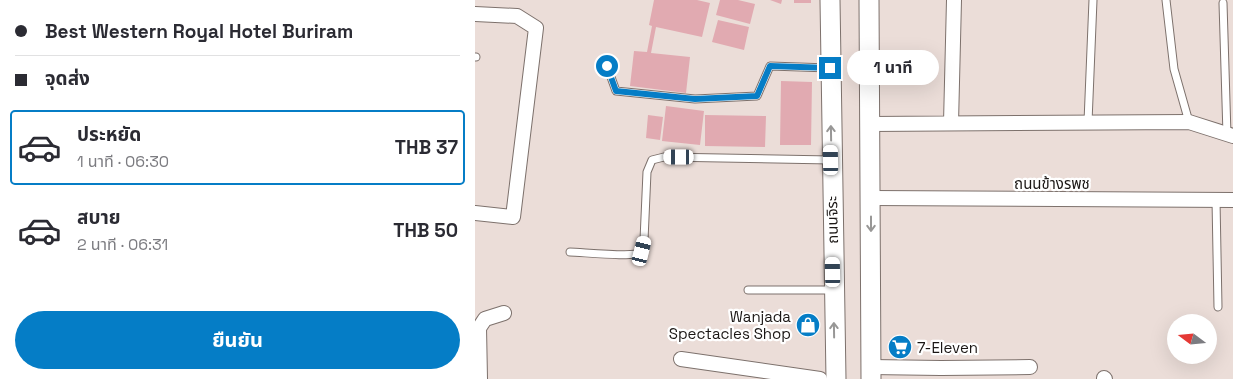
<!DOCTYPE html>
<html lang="th">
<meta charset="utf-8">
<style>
body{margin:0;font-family:"Space Grotesk","Noto Sans Thai",sans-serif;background:#f2f2f3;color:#2b2b33;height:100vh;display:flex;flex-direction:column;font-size:19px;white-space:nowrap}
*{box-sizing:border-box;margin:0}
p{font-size:16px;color:#7c7c81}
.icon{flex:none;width:28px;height:28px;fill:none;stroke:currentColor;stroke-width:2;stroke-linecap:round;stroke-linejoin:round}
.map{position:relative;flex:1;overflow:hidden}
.side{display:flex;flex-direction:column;background:#fff;width:475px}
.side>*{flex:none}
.top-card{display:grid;align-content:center;height:110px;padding:0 15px;background:#fff}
.needle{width:32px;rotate:286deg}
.fabs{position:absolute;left:692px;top:314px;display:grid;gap:10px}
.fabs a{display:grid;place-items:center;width:50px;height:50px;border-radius:50%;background:#fff;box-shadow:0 5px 20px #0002;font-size:25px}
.end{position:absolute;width:22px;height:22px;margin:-11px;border:6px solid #057dc6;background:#fff;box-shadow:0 0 0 2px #fff}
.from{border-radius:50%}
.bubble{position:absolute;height:35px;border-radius:18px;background:#fff;box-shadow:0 5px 20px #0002;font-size:16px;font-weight:700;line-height:35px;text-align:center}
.car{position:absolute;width:15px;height:30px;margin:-15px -8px;border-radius:6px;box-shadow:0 0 4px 1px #0007;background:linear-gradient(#fff 24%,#345 0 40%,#fff 0 76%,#345 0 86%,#fff 0)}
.top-card b{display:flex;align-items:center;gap:18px;height:48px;font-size:19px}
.top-card b+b{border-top:1px solid #e1e1e2}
.top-card i{width:12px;height:12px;background:#2b2b33}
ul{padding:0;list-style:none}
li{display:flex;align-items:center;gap:15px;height:75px;margin:0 10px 8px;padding:0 5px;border:2px solid transparent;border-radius:5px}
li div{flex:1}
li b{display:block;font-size:19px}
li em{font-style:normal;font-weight:700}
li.active{border-color:#057dc6}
li>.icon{width:45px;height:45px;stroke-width:1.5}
.cta{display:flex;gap:10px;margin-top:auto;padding:10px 15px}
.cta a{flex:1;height:58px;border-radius:30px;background:#057dc6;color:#fff;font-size:20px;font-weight:700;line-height:58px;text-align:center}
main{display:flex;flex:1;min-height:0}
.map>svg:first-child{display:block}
.building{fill:#e1aab1}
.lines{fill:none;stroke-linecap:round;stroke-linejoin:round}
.service-casing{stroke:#7d716c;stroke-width:9}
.minor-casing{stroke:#7d716c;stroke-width:16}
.secondary-casing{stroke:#7d716c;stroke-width:21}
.service{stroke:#fff;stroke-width:7}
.minor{stroke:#fff;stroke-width:14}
.secondary{stroke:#fff;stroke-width:19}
.oneway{stroke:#989796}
.route{stroke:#057dc6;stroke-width:6}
.labels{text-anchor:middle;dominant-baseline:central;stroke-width:4.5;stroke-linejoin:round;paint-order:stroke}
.street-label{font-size:15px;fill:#1b1715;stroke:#fff}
.poi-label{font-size:15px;fill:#1b1715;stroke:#fff;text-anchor:end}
</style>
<main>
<section class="side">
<div class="top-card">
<b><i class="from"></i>Best Western Royal Hotel Buriram</b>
<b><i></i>จุดส่ง</b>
</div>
<ul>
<li class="active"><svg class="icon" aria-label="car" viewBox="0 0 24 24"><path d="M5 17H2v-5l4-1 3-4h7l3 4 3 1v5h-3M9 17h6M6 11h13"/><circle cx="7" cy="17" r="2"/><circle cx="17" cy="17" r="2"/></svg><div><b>ประหยัด</b><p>1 นาที · 06:30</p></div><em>THB 37</em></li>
<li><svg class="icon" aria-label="car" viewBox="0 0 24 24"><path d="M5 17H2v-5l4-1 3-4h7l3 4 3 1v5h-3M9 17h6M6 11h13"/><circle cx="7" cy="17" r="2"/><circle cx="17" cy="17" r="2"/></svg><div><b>สบาย</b><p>2 นาที · 06:31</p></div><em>THB 50</em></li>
</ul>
<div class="cta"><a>ยืนยัน</a></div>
</section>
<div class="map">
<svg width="758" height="379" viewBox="0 0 758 379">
<rect width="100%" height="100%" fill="#ebddd8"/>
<path class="building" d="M179,0H222L235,3L227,37L181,27L176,53L215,57L211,93L155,86L159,51L172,52L177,26L174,25Z
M245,0H263L280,4L275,24L241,15Z
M295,0H307L306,4Z
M319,0H336V3H319Z
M243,20L274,27L269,50L237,42Z
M306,81L337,82L336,145H305Z
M191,106L229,111L225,145L187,141Z
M173,115L188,117L185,140L171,138Z
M230,115L291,116L290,147L230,146Z"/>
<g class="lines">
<g class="service-casing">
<path id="service" d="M691,0L699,69L714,122
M748,3L752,135
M0,57H1
M132,66L141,91L220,99L282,96L295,66L354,68
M613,122L618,0
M741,200L743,307
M95,252C106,252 160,258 166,252C168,249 169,244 169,240L172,172L177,160L189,157L356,160
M273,290H358"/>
</g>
<g class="minor-casing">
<path id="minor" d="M0,14L42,16L61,28L38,217L0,213
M476,123L479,0
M395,124L714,122L758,136
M396,198L758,200
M206,359L345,379
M396,367L466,368L555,367
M629,378L630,379
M5,379L4,328L10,319L29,313"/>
</g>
<g class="secondary-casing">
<path id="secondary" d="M355,0L361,379
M394,0L396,379"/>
</g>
<use href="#service" class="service"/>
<use href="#minor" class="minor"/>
<use href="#secondary" class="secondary"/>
</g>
<defs><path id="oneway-shaft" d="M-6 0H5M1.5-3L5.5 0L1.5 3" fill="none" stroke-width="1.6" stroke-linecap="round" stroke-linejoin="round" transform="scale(1.25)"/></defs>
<g class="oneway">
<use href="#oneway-shaft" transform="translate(356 133) rotate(-91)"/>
<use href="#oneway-shaft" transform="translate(396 224) rotate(90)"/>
<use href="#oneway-shaft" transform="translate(359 330) rotate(-91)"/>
</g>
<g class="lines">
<path class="route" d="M132,66L141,91L220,99L282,96L295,66L355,68"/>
</g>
<defs>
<g id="shop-disc" transform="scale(1.25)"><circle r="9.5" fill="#057dc6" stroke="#fff"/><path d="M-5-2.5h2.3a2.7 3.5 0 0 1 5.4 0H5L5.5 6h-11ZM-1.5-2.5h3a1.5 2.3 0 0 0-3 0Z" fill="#fff"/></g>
<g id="supermarket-disc" transform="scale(1.25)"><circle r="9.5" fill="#057dc6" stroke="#fff"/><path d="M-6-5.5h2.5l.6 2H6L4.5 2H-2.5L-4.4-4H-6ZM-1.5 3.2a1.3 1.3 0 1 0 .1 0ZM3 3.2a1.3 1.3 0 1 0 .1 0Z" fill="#fff"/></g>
</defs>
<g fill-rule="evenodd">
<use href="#shop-disc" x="333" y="325"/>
<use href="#supermarket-disc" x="425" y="347"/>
</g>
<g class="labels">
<g class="street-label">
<text x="577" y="183">ถนนข้างรพช</text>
<text transform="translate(357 220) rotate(-91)">ถนนจิระ</text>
</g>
<g class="poi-label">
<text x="316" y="316">Wanjada<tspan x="316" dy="17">Spectacles Shop</tspan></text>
<text x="442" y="347" text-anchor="start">7-Eleven</text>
</g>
</g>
</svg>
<div class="fabs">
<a><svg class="needle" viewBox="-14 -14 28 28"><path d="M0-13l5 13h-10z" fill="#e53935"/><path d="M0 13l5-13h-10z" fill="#7c7c81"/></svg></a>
</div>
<i class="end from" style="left:132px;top:66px"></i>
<i class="end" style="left:355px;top:68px"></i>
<div class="bubble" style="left:372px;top:50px;width:92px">1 นาที</div>
<i class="car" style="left:204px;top:157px;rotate:270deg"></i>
<i class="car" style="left:356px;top:160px;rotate:359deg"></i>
<i class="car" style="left:167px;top:251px;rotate:14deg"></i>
<i class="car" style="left:358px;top:272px;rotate:359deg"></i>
</div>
</main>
